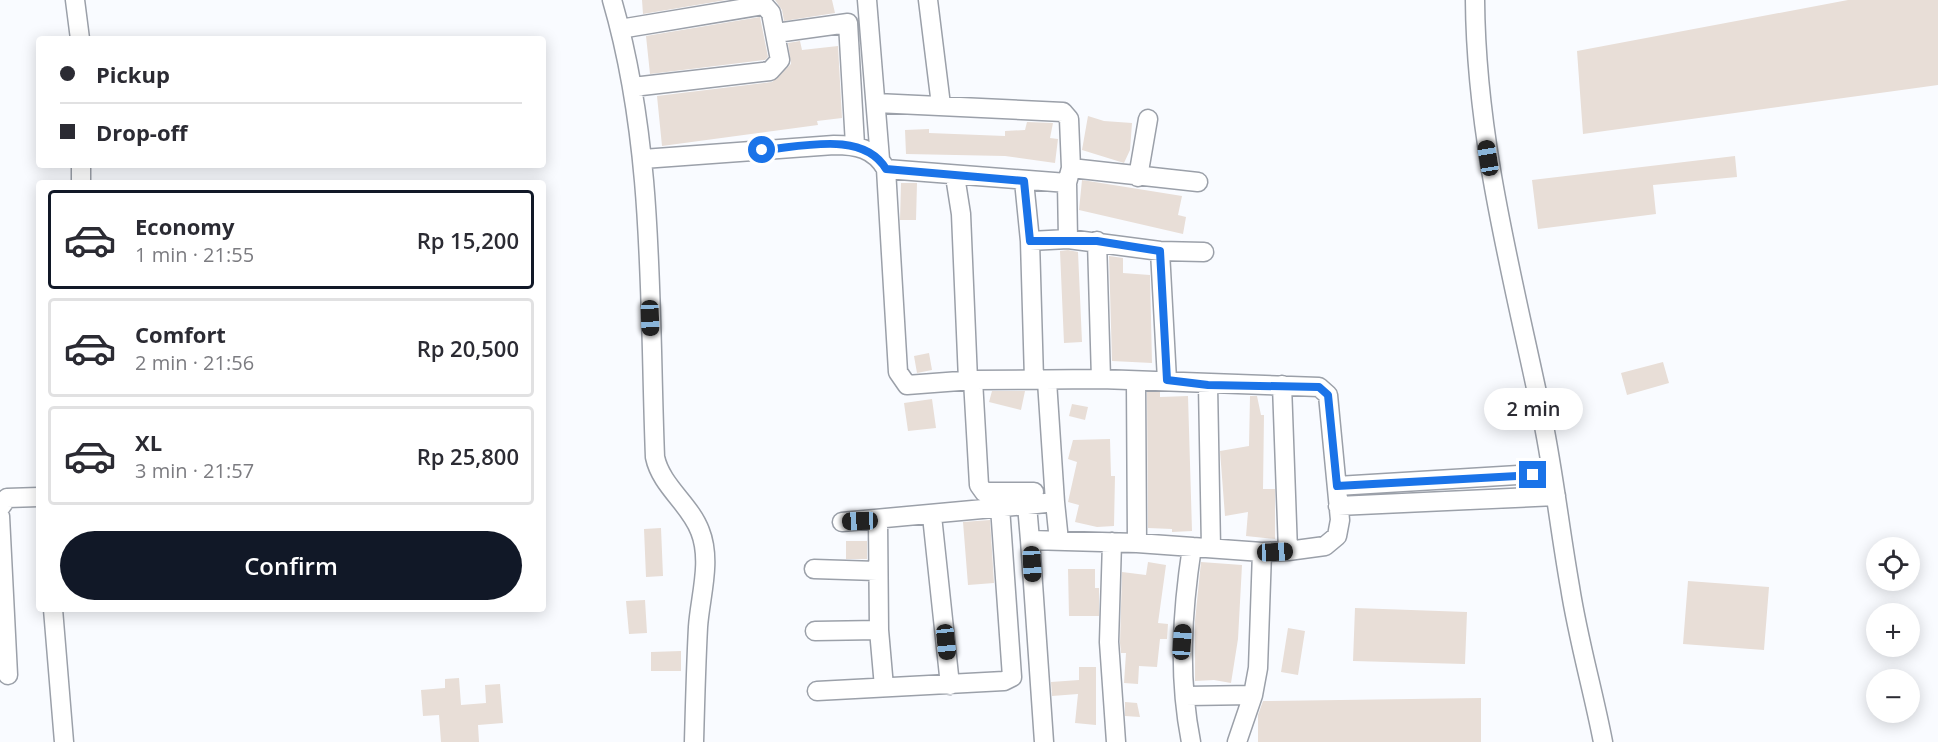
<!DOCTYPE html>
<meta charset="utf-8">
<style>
body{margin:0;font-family:"Open Sans",sans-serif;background:#f7f7f7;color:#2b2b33;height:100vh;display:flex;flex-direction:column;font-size:22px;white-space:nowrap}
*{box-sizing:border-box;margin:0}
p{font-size:20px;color:#7c7c81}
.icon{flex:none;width:33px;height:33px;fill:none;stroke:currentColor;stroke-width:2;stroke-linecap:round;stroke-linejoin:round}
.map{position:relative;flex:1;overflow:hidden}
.details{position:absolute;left:36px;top:180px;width:510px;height:432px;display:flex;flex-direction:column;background:#fff;border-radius:6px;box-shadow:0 3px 15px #0003}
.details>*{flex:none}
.guide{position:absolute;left:36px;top:36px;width:510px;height:132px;border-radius:6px;box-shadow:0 3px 15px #0003;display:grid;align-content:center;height:132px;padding:0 24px;background:#fff}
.buttons{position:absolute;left:1866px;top:537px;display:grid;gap:12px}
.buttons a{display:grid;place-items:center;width:54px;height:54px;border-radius:50%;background:#fff;box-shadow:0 3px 15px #0003;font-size:30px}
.end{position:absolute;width:27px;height:27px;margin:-14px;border:8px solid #1a73e8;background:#fff;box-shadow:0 0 0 3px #fff}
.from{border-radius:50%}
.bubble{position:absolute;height:42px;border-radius:21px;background:#fff;box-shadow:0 3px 15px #0003;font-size:20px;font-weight:600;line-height:42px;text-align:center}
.car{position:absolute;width:18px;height:36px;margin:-18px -9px;border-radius:8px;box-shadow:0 0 4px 2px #0007;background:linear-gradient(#222 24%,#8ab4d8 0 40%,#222 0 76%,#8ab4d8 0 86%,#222 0)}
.guide b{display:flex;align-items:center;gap:21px;height:57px;font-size:22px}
.guide b+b{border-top:2px solid #e1e1e2}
.guide i{width:15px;height:15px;background:#2b2b33}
ul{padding:10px 0 0;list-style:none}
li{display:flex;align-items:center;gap:18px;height:99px;margin:0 12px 9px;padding:0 12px;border:3px solid #e1e1e2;border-radius:6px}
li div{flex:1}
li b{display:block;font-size:22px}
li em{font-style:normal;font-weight:600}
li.selected{border-color:#111827}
li>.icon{width:54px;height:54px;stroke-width:1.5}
.button{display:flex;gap:12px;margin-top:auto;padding:12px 24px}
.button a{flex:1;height:69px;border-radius:36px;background:#111827;color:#fff;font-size:24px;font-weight:600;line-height:69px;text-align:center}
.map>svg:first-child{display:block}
.building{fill:#e8ded7}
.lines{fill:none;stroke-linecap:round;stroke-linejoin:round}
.street-casing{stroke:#9ba0a9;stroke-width:21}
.street{stroke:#fff;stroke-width:18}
.route{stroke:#1a73e8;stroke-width:8}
</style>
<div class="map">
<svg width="1938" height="742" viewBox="0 0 1938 742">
<rect width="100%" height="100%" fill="#f9fbff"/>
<path class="building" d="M642,0H726L643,14Z
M775,0H832L835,13L784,21L782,10Z
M1848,0H1938V85L1583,134L1577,51Z
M760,17L768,57L765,60L650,74L646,36Z
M800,41L802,50L838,46L842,118L817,121L818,125L662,146L657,96L772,82L791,64L788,43Z
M1088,116L1104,121L1132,123L1130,150L1124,163L1082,150Z
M1027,122L1053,123L1050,138L1058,139L1055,163L1005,156L906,154L905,130L929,129V133L1005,136V131L1025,130Z
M1735,156L1737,177L1653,185L1656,214L1538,229L1532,180Z
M1082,180L1182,196L1178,215L1186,217L1183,234L1079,210Z
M901,183H917L916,220H900Z
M1068,250L1078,252L1082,342L1064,343L1060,251Z
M1109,256L1123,258V273L1150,275L1152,363L1112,361Z
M929,353L932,370L917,373L914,356Z
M1663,362L1669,383L1627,395L1621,373Z
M992,391H1025L1021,410L989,402Z
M1147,392H1160V397L1188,396L1192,531L1172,532V529L1148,528Z
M1250,396H1257L1261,415H1264L1263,489H1275V539L1246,536L1248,512L1225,516L1220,451L1249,446Z
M932,399L936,428L908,431L904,403Z
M1072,404L1088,407L1085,420L1069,416Z
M1110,439L1111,476H1115L1114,526L1097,527L1075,522L1079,505L1068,502L1077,462L1068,459L1073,440Z
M990,520L994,583L968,585L963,522Z
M661,528L663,576L646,577L644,529Z
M846,541H867V559H846Z
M1148,562L1166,565L1158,623L1168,624L1167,639H1160L1157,667L1139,666L1138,684L1124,683L1126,653H1121L1120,643L1122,572L1146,575Z
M1201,562L1242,565L1238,639L1231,683L1214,680L1195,681V621Z
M1068,569H1095V588H1099V616H1069Z
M1688,581L1769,587L1764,650L1683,644Z
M645,600L647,633L629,634L626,601Z
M1355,608L1467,612L1465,664L1353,661Z
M1288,628L1305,631L1298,675L1281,672Z
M681,651V671H651V652Z
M1079,667H1096V725L1075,723L1078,694L1052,696L1051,682L1079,680Z
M459,678L461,705L486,703L485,685L500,684L503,723L478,725L479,742H441L439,715L423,716L421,690L445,688V679Z
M1481,698V742H1258V715L1263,701Z
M1125,702L1137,703L1140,717L1125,716Z"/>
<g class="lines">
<g class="street-casing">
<path id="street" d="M75,0L80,39
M612,0C655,147 649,305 655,457C661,486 690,504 700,531C712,561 700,597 698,627C696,665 695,704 694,742
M867,0L880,159
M928,0L941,105
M1475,0C1476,144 1514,281 1543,421C1554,475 1560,531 1570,587C1578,639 1593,690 1603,742
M620,29L764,5L771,13L780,60L770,71L633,87
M776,33L848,23L855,145
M876,103L1063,112L1069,119L1071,168L1067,183L1068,239L1160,251L1204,252
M643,159L834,145C856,145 874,148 886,169L898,372L907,385L973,380L1101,379L1319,387L1328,395L1340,520L1337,536L1325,546L1288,551L1262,552L1137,543L1030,540L1044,742
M81,165V183
M1071,168L1198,182
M886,169L1067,183
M955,176L961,214L968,380
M1138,177L1148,119
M1024,181L1030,241L1034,379
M1030,241L1068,239
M1097,241L1101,379
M1160,251L1167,380
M973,380L979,485L984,492H1034
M1136,382L1137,543
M1208,385L1211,548
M1282,385L1288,551
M1337,486L1551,473
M1055,502L1059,541
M1338,506L1556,496
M0,508L7,498L39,497
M0,516L8,675
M932,516L950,685
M878,520L879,630L884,687
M842,522L1027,505L1026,493
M1030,540L1027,505L1055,502L1047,381
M1112,542L1109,642L1116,742
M814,569L877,571
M53,609L64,742
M815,631L879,630
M817,691L1004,681L1012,677L1000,507
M1186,696L1253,695
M1191,742C1178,676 1182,612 1192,547
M1237,742L1253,695L1258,668L1262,552"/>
</g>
<use href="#street" class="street"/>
</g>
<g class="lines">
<path class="route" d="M762,150C801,147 863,130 886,169L1024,181L1030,241H1097L1160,251L1167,380L1208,385L1319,387L1328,395L1337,486L1533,475"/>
</g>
</svg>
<div class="buttons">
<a><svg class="icon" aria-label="locate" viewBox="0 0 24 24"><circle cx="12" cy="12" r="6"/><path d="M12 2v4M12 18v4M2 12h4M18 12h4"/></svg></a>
<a>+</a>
<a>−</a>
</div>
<i class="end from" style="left:762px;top:150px"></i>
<i class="end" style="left:1533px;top:475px"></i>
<div class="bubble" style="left:1484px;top:388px;width:99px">2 min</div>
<i class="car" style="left:1488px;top:158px;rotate:351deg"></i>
<i class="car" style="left:650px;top:318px;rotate:178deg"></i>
<i class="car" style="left:860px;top:521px;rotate:268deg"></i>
<i class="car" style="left:1275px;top:552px;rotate:87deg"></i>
<i class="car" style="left:1032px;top:564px;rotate:177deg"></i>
<i class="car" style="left:946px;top:642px;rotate:174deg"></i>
<i class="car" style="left:1182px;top:642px;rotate:4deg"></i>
<div class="guide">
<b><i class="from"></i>Pickup</b>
<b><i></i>Drop-off</b>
</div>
<section class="details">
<ul>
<li class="selected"><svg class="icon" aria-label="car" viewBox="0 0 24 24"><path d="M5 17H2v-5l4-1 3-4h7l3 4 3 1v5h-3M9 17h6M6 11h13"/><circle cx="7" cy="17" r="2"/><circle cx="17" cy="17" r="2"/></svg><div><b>Economy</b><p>1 min · 21:55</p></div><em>Rp 15,200</em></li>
<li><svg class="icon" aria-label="car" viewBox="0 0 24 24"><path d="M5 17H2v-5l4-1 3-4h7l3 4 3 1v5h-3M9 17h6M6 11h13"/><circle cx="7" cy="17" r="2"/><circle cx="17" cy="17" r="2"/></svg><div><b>Comfort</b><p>2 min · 21:56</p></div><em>Rp 20,500</em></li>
<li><svg class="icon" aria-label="car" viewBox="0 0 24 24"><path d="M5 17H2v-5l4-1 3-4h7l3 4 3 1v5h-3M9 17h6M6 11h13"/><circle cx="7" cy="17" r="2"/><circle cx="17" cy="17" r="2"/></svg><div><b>XL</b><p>3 min · 21:57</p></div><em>Rp 25,800</em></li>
</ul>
<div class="button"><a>Confirm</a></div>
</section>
</div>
